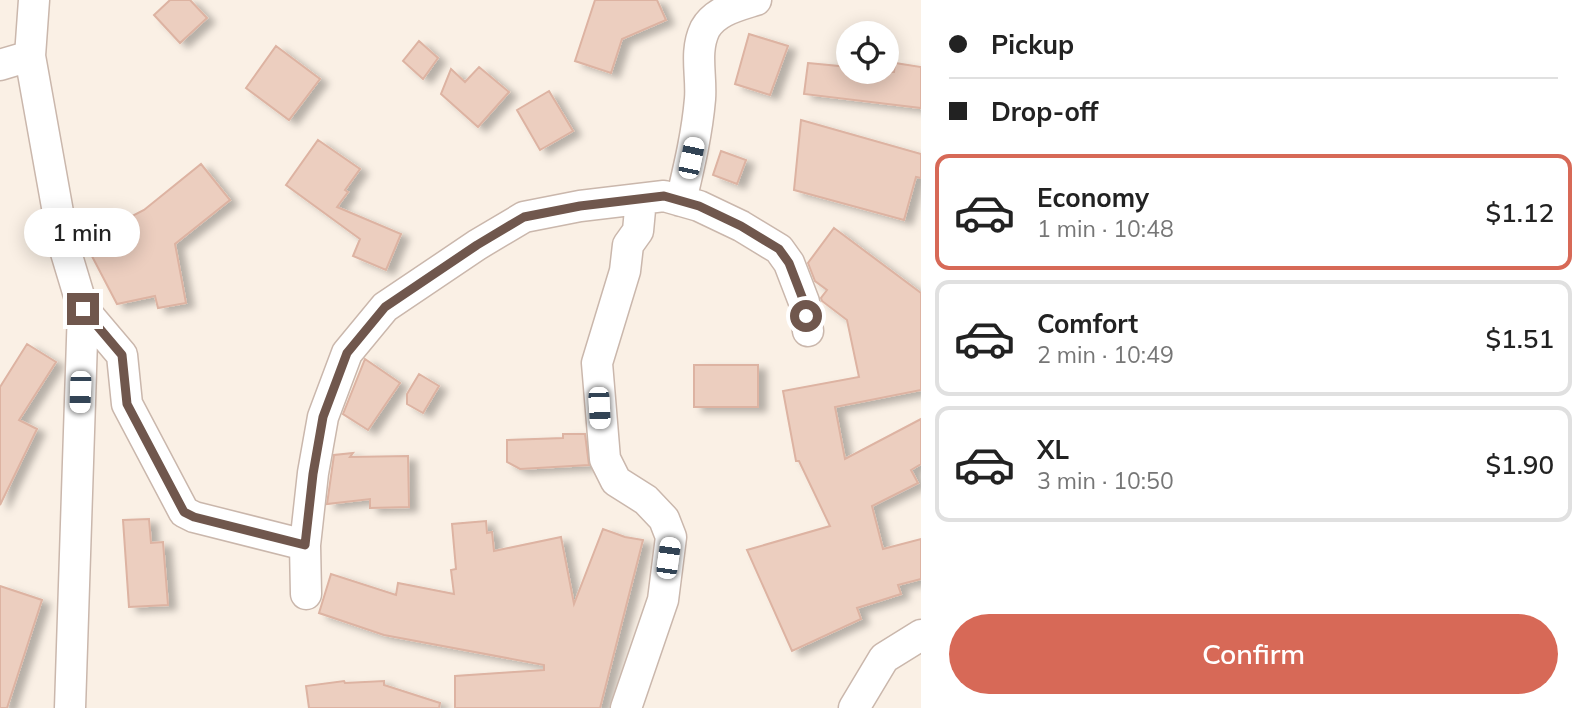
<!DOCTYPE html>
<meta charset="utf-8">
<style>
body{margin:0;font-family:Mulish,sans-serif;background:#f6f6f6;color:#222;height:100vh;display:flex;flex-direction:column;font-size:26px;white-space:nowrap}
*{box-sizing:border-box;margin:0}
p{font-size:23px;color:#767676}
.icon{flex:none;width:38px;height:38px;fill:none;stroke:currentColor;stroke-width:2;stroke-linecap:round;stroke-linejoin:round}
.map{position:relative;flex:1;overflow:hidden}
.panel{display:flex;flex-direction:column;background:#fff;width:665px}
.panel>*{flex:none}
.hud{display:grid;align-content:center;height:154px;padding:0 28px;background:#fff}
.buttons{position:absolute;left:836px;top:21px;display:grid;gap:14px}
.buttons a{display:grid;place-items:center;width:63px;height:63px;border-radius:50%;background:#fff;box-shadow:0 4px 18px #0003;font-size:35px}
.end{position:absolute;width:32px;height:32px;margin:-16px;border:9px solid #70574d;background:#fff;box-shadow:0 0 0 4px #fff}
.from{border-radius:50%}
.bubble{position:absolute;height:49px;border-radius:24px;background:#fff;box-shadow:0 4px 18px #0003;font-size:23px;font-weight:600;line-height:49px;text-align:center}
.car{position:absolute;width:21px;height:42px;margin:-21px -10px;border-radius:9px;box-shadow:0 0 5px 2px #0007;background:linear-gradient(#fff 24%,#345 0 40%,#fff 0 76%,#345 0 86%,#fff 0)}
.hud b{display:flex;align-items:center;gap:24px;height:66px;font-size:26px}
.hud b+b{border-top:2px solid #e0e0e0}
.hud i{width:18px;height:18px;background:#222}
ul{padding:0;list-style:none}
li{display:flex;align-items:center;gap:21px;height:116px;margin:0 14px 10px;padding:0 14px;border:4px solid #e0e0e0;border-radius:14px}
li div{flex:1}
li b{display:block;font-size:26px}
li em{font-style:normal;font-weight:600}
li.selected{border-color:#d76957}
li>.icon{width:63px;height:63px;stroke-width:1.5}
.primary-button{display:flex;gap:14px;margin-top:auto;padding:14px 28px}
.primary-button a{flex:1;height:80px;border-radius:42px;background:#d76957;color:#fff;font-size:28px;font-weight:600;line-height:80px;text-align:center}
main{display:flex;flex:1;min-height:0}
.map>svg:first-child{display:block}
.building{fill:#eccebf;stroke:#ddb3a2;stroke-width:2;filter:url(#shadow)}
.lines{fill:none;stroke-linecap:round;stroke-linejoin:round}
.minor-casing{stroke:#cab7ac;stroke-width:33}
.minor{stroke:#fff;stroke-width:30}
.route{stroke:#70574d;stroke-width:9}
</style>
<main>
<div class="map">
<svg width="921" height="708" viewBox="0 0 921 708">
<defs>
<filter id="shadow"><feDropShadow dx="8" dy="4.5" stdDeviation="3.5" flood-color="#0004"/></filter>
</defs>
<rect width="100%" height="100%" fill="#faf0e5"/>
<path class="building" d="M170,0H190L207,18L180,43L154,15Z
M595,0H657L666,20L622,39L611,73L575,61Z
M749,34L788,46L770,95L735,84Z
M419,41L438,58L423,79L403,61Z
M276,46L320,79L289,120L246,88Z
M808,63L849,67V72H894L895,63L921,67V108L804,94Z
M479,67L509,92L478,127L441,94L451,69L465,82Z
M549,91L573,131L540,150L517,110Z
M801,120L921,154V178L916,177L904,220L794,190Z
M318,140L360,169L345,190L348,192L337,207L401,234L386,270L353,256L360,239L286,185Z
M721,151L746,160L737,184L713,175Z
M201,164L230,200L175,244L186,303L158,308L155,296L117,304L84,241L144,210Z
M834,228L921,293V390L835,407L845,459L921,419V464L911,470L918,483L872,506L883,549L921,539V579L898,585L901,594L857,608L861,619L792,651L747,550L830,526L799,461H796L783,391L859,377L847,320L822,301L821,298L827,290L815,281L808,263Z
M27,344L56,362L19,420L37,429L0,505V387Z
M365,359L400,383L368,430L343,414Z
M694,365H758V407H694Z
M419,374L439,386L423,413L407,404V394Z
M563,434H585L589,465L520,469L507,462V440L563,438Z
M353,453L350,457L408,456L409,507L370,508V499L327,504L334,455Z
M149,519L151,543L163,542L168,605L129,607L123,520Z
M486,521L487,533L492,532L494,551L561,537L574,604L603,529L625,537L643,540L600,708H455V676L544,670V665L384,635L319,613L331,574L396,595L398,583L454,594L451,570L456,569L452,524Z
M0,586L42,600L7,708H0Z
M344,681L345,683L384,681V685L440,703L439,708H309L306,686Z"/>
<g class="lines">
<g class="minor-casing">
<path id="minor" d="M34,0L30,56L64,246L83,309L70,708
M0,65L30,56
M681,201C689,167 697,134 700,99C702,76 694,52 705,29C715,11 737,6 756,0
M83,309L122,355L127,404L184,512L194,517L305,545
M306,594L305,545L313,473L323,417L347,353L385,307L477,245L524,217L580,206L664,196L699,206L741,226L779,249L789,263L804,302L808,331
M626,708L663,600L671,537L664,519L646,500L616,481L605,459L597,363L625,271L628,245L638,231L641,199
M854,708L884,658L921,635"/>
</g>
<use href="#minor" class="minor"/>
</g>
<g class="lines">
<path class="route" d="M83,309L122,355L127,404L184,512L194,517L305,545L313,474L323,417L347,353L385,307L477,245L524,217L580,206L664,196L699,206L741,226L779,249L789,263L804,302L806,316"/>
</g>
</svg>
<div class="buttons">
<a><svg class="icon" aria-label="locate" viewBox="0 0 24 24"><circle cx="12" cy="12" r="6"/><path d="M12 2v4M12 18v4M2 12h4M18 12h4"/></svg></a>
</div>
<i class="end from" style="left:806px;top:316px"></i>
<i class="end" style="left:83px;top:309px"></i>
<div class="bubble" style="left:24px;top:208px;width:116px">1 min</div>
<i class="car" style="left:691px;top:158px;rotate:12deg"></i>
<i class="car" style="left:80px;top:392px;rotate:182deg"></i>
<i class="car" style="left:599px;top:408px;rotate:177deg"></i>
<i class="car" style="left:668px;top:558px;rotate:8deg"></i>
</div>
<section class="panel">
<div class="hud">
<b><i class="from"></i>Pickup</b>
<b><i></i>Drop-off</b>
</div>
<ul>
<li class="selected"><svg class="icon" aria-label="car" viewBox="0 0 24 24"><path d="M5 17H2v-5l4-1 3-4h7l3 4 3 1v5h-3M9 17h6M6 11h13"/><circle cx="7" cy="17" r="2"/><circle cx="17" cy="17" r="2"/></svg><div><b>Economy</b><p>1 min · 10:48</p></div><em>$1.12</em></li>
<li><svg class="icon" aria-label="car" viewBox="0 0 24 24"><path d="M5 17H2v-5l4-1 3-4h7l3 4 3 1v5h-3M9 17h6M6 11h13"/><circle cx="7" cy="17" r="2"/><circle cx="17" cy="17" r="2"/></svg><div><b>Comfort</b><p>2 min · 10:49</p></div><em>$1.51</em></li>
<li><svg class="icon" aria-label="car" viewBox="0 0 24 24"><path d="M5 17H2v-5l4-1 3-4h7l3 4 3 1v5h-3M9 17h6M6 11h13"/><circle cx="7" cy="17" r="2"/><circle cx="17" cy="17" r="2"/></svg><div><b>XL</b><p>3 min · 10:50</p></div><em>$1.90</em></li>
</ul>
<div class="primary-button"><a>Confirm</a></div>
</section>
</main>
